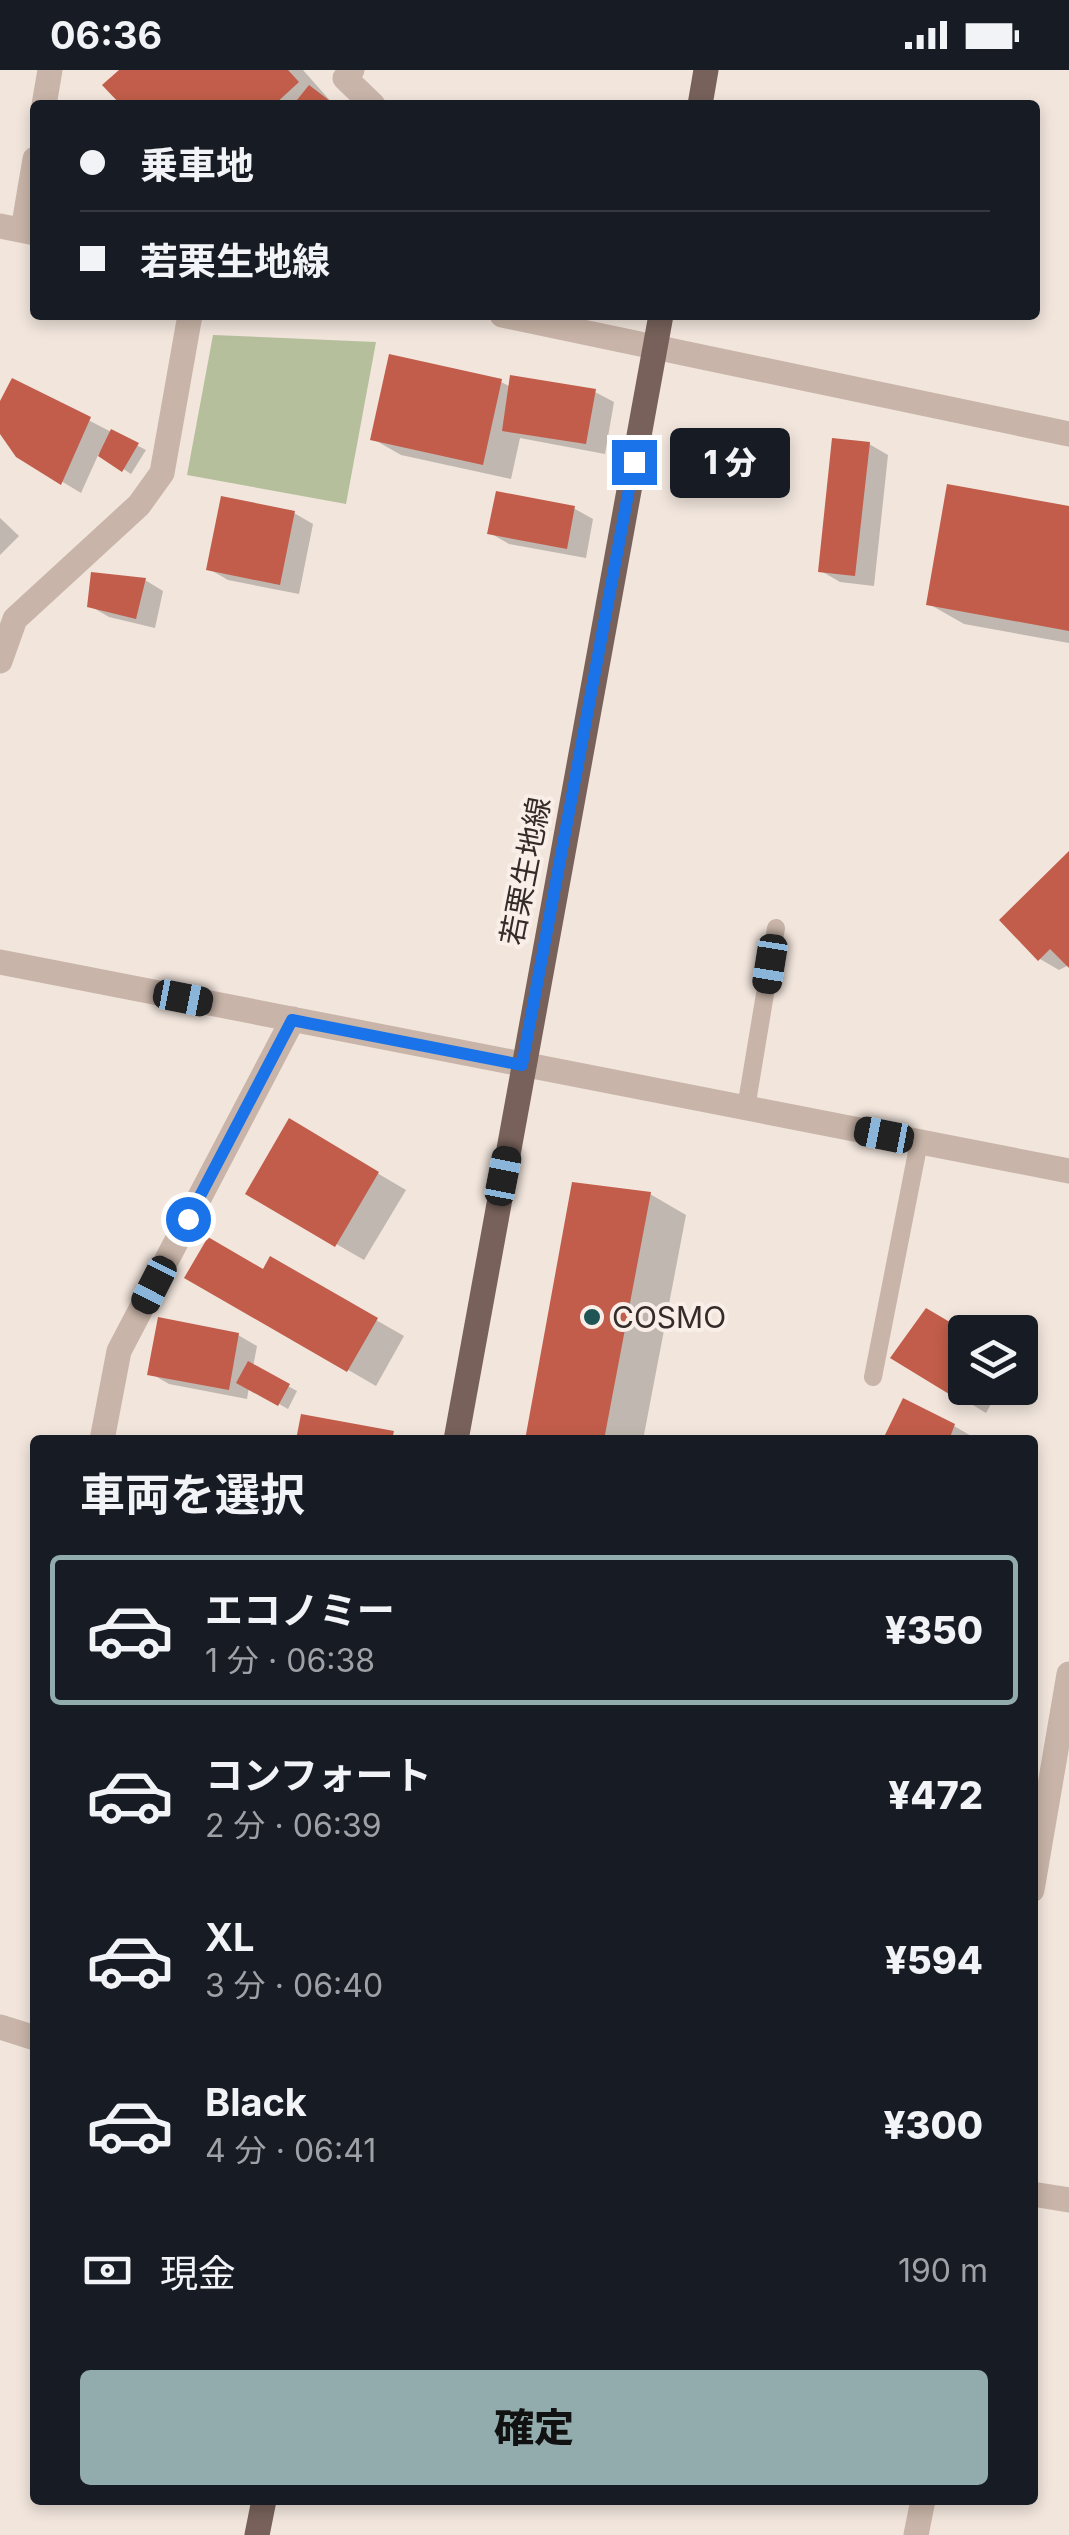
<!DOCTYPE html>
<html lang="ja">
<meta charset="utf-8">
<style>
body{margin:0;font-family:Inter,"Noto Sans JP",sans-serif;background:#242831;color:#f1f3f6;height:100vh;display:flex;flex-direction:column;font-size:38px;white-space:nowrap}
*{box-sizing:border-box;margin:0}
p{font-size:32px;color:#9ea1a6}
.icon{flex:none;width:55px;height:55px;fill:none;stroke:currentColor;stroke-width:2;stroke-linecap:round;stroke-linejoin:round}
.map{position:relative;flex:1;overflow:hidden}
.panel{position:absolute;left:30px;top:1365px;width:1008px;height:1070px;display:flex;flex-direction:column;background:#171b24;border-radius:10px;box-shadow:0 5px 15px #0003}
.panel>*{flex:none}
.top-card{position:absolute;left:30px;top:30px;width:1010px;height:220px;border-radius:10px;box-shadow:0 5px 15px #0003;display:grid;align-content:center;height:220px;padding:0 50px;background:#171b24}
.tools{position:absolute;left:948px;top:1245px;display:grid;gap:20px}
.tools a{display:grid;place-items:center;width:90px;height:90px;border-radius:10px;background:#171b24;box-shadow:0 5px 15px #0003;font-size:50px}
.end{position:absolute;width:45px;height:45px;margin:-22px;border:12px solid #1a73e8;background:#fff;box-shadow:0 0 0 5px #fff}
.from{border-radius:50%}
.bubble{position:absolute;height:70px;border-radius:10px;background:#171b24;box-shadow:0 5px 15px #0003;font-size:32px;font-weight:800;line-height:70px;text-align:center}
.car{position:absolute;width:30px;height:60px;margin:-30px -15px;border-radius:12px;box-shadow:0 0 8px 2px #0007;background:linear-gradient(#222 24%,#8ab4d8 0 40%,#222 0 76%,#8ab4d8 0 86%,#222 0)}
.top-card b{display:flex;align-items:center;gap:35px;height:95px;font-size:38px}
.top-card b+b{border-top:2px solid #363941}
.top-card i{width:25px;height:25px;background:#f1f3f6}
ul{padding:0;list-style:none}
li{display:flex;align-items:center;gap:30px;height:150px;margin:0 20px 15px;padding:0 30px;border:5px solid transparent;border-radius:10px}
li div{flex:1}
li b{display:block;font-size:38px}
li em{font-style:normal;font-weight:800}
li.selected{border-color:#92acad}
li>.icon{width:90px;height:90px;stroke-width:1.5}
h2{padding:0 50px;font-size:45px;line-height:120px}
.pay{display:flex;align-items:center;gap:25px;height:110px;padding:0 50px;font-size:38px}
.pay p{margin-inline-start:auto}
.button{display:flex;gap:20px;margin-top:auto;padding:20px 50px}
.button a{flex:1;height:115px;border-radius:10px;background:#92acad;color:#111;font-size:40px;font-weight:800;line-height:115px;text-align:center}
.status{display:flex;justify-content:space-between;align-items:center;height:70px;padding:0 50px;background:#171b24;direction:ltr}
.status svg{height:28px;fill:currentColor}
.map>svg:first-child{display:block}
.green{fill:#b6bf9c}
.shadow{fill:#0003}
.building{fill:#c15d4a}
.lines{fill:none;stroke-linecap:round;stroke-linejoin:round}
.service{stroke:#c8b4a8;stroke-width:18}
.minor{stroke:#c8b4a8;stroke-width:25}
.primary{stroke:#77615a;stroke-width:25}
.route{stroke:#1a73e8;stroke-width:12}
.poi-dot{fill:#1f5554;stroke:#f9efe8;stroke-width:4}
.labels{text-anchor:middle;dominant-baseline:central;stroke-width:8;stroke-linejoin:round;paint-order:stroke}
.street-label{font-size:30px;fill:#352b28;stroke:#f9efe8}
.poi-label{font-size:30px;fill:#352b28;stroke:#f9efe8;text-anchor:start}
</style>
<div class="status"><b>06:36</b><svg viewBox="0 0 49 12"><path d="M0 12V9h3v3zM5 12V6h3v6zM10 12V3h3v9zM15 12V0h3v12zM26 1h20v11H26zM47 4h2v5h-2z"/></svg></div>
<div class="map">
<svg width="1069" height="2465" viewBox="0 0 1069 2465">
<rect width="100%" height="100%" fill="#f1e5dc"/>
<path class="green" d="M213,265L376,272L346,434L187,405Z"/>
<path class="shadow" d="M123,0H303L334,35H124Z
M13,311L146,380L131,404L99,383L81,423L18,385L0,360V336Z
M501,312L511,317L595,322L614,332L605,384L520,368L511,409L401,385L373,369Z
M869,374L888,385L874,516L840,512L821,501Z
M498,424L575,439L593,449L586,488L509,474L490,463Z
M1069,439V573L964,554L929,534Z
M294,443L313,454L299,524L228,510L209,499Z
M0,448L19,466L0,485Z
M145,510L163,521L155,558L109,547L90,536Z
M1069,785V895L1059,900L1040,889Z
M290,1052L406,1120L364,1190L248,1123Z
M650,1124L686,1145L643,1370H528Z
M271,1190L404,1266L376,1316L188,1207L264,1202Z
M965,1264V1318H1000L986,1343L894,1287Z
M238,1265L257,1276L253,1297L297,1321L288,1339L249,1317L247,1329L169,1314L150,1303Z
M954,1356L973,1367L972,1370L887,1366Z"/>
<path class="building" d="M119,0H288L299,12L274,35H121L102,15Z
M309,15L330,31L327,35H293Z
M389,284L502,309L483,395L370,370Z
M510,305L596,319L586,374L502,361Z
M12,308L91,347L61,415L16,387L0,364V331Z
M111,359L139,373L122,402L98,386Z
M832,368L870,372L855,506L818,502Z
M947,414L1069,436V561L926,535Z
M496,421L575,436L567,479L487,464Z
M221,426L295,441L280,515L206,500Z
M91,502L146,508L136,549L87,537Z
M1069,781V898L1050,879L1038,891L999,850Z
M289,1048L379,1102L335,1177L245,1124Z
M572,1112L651,1122L604,1370H525Z
M208,1167L263,1199L270,1186L378,1248L347,1302L184,1208Z
M926,1238L965,1261V1318H976L967,1335L890,1288Z
M158,1247L239,1263L229,1320L147,1305Z
M248,1291L290,1314L278,1336L236,1313Z
M903,1328L955,1354L949,1370L884,1367Z
M301,1344L394,1361L392,1370H296Z"/>
<g class="lines">
<path class="service" d="M746,1038L776,858
M873,1307L919,1072"/>
<path class="minor" d="M352,0L345,8L373,35
M44,35L50,0
M0,156L35,163
M23,160L35,89
M502,245L1069,364
M0,591L15,549L139,435L162,403L190,245
M0,892L1069,1101
M102,1370L119,1281L293,949
M1032,1820L1069,1604
M0,1957L35,1968
M1032,2124L1069,2130
M916,2465L923,2430"/>
<path class="primary" d="M700,35L706,0
M456,1370L661,245
M257,2465L264,2430"/>
</g>
<g class="lines">
<path class="route" d="M188,1149L292,950L522,995L634,392"/>
</g>
<circle class="poi-dot" cx="592" cy="1247" r="10"/>
<g class="labels">
<g class="street-label">
<text transform="translate(525 801) rotate(-79)">若栗生地線</text>
</g>
<g class="poi-label">
<text x="612" y="1247">COSMO</text>
</g>
</g>
</svg>
<div class="tools">
<a><svg class="icon" aria-label="layers" viewBox="0 0 24 24"><path d="M12 4l9 5-9 5-9-5zM3 14l9 5 9-5"/></svg></a>
</div>
<i class="end from" style="left:188px;top:1149px"></i>
<i class="end" style="left:634px;top:392px"></i>
<div class="bubble" style="left:670px;top:358px;width:120px">1 分</div>
<i class="car" style="left:770px;top:894px;rotate:189deg"></i>
<i class="car" style="left:183px;top:928px;rotate:101deg"></i>
<i class="car" style="left:884px;top:1065px;rotate:281deg"></i>
<i class="car" style="left:503px;top:1106px;rotate:11deg"></i>
<i class="car" style="left:154px;top:1215px;rotate:207deg"></i>
<div class="top-card">
<b><i class="from"></i>乗車地</b>
<b><i></i>若栗生地線</b>
</div>
<section class="panel">
<h2>車両を選択</h2>
<ul>
<li class="selected"><svg class="icon" aria-label="car" viewBox="0 0 24 24"><path d="M5 17H2v-5l4-1 3-4h7l3 4 3 1v5h-3M9 17h6M6 11h13"/><circle cx="7" cy="17" r="2"/><circle cx="17" cy="17" r="2"/></svg><div><b>エコノミー</b><p>1 分 · 06:38</p></div><em>¥350</em></li>
<li><svg class="icon" aria-label="car" viewBox="0 0 24 24"><path d="M5 17H2v-5l4-1 3-4h7l3 4 3 1v5h-3M9 17h6M6 11h13"/><circle cx="7" cy="17" r="2"/><circle cx="17" cy="17" r="2"/></svg><div><b>コンフォート</b><p>2 分 · 06:39</p></div><em>¥472</em></li>
<li><svg class="icon" aria-label="car" viewBox="0 0 24 24"><path d="M5 17H2v-5l4-1 3-4h7l3 4 3 1v5h-3M9 17h6M6 11h13"/><circle cx="7" cy="17" r="2"/><circle cx="17" cy="17" r="2"/></svg><div><b>XL</b><p>3 分 · 06:40</p></div><em>¥594</em></li>
<li><svg class="icon" aria-label="car" viewBox="0 0 24 24"><path d="M5 17H2v-5l4-1 3-4h7l3 4 3 1v5h-3M9 17h6M6 11h13"/><circle cx="7" cy="17" r="2"/><circle cx="17" cy="17" r="2"/></svg><div><b>Black</b><p>4 分 · 06:41</p></div><em>¥300</em></li>
</ul>
<div class="pay"><svg class="icon" aria-label="cash" viewBox="0 0 24 24"><path d="M3 7h18v10H3z"/><circle cx="12" cy="12" r="2"/></svg>現金<p>190 m</p></div>
<div class="button"><a>確定</a></div>
</section>
</div>
